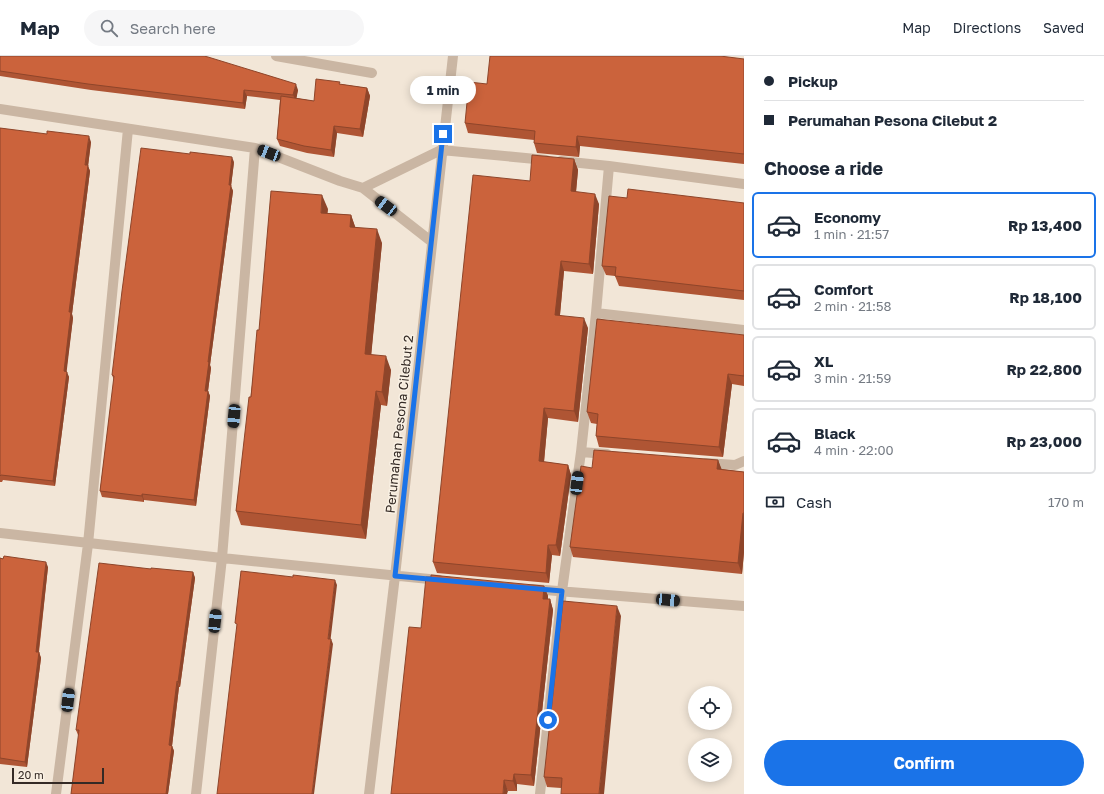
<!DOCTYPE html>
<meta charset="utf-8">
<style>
body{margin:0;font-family:"Golos Text",sans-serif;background:#f6f6f7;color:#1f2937;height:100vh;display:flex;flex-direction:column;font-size:15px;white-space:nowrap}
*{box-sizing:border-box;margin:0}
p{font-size:13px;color:#747a83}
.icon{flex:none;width:22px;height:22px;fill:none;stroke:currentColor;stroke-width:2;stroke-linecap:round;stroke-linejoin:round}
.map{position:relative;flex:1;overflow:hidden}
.drawer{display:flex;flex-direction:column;background:#fff;width:360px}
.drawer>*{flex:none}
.guide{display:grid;align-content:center;height:88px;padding:0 20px;background:#fff}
.tools{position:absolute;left:688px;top:630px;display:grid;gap:8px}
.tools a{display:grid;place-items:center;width:44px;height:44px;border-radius:50%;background:#fff;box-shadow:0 2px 10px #0003;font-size:20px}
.scale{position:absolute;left:12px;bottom:10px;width:92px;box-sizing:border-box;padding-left:4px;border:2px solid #342a25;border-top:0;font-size:11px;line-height:14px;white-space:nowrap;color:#342a25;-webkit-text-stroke:3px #f9f0e3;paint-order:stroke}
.end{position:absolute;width:18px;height:18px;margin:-9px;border:5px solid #1a73e8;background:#fff;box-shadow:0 0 0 2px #fff}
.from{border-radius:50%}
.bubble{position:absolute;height:28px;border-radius:14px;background:#fff;box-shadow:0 2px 10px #0003;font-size:13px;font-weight:700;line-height:28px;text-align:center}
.car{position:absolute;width:12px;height:24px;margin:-12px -6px;border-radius:5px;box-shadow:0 0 3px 1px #0007;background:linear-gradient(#222 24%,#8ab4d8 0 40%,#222 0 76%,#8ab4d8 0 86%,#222 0)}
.guide b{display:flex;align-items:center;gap:14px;height:38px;font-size:15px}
.guide b+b{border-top:1px solid #e0e1e3}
.guide i{width:10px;height:10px;background:#1f2937}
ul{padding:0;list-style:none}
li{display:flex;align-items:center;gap:12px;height:66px;margin:0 8px 6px;padding:0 12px;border:2px solid #e0e1e3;border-radius:6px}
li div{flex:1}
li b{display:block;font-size:15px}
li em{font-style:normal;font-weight:700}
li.on{border-color:#1a73e8}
li>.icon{width:36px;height:36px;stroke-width:1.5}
h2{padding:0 20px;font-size:18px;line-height:48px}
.pay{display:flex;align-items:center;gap:10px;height:44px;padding:0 20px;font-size:15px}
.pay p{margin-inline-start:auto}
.cta{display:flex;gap:8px;margin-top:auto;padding:8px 20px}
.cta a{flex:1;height:46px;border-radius:24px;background:#1a73e8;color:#fff;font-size:16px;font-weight:700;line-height:46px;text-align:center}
header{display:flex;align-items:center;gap:24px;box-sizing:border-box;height:56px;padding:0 20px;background:#fff;border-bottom:1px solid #e0e1e3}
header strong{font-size:19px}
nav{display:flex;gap:22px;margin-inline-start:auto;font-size:14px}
.search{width:280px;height:36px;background:#f6f6f7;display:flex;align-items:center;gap:10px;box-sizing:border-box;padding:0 14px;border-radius:22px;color:#747a83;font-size:15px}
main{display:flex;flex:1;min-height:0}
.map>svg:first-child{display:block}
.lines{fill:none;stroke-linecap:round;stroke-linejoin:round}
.minor{stroke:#cab6a3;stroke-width:10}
.wall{fill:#af5534}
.shaded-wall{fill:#8e452a}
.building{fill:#cb633c;stroke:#8e452a}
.route{stroke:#1a73e8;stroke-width:5}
.labels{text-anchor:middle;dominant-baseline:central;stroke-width:3;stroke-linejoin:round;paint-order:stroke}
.street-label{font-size:13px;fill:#342a25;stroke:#f9f0e3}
</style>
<header>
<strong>Map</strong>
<div class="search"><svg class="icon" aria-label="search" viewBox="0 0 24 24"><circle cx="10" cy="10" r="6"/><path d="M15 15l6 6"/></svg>Search here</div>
<nav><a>Map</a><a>Directions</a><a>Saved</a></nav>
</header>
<main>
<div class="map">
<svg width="744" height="738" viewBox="0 0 744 738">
<rect width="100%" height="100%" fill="#f2e6d7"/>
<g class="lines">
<path class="minor" d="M276,0L372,17
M0,53L255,92L340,125L363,132L432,186
M561,105L609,110L744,128
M363,132L441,94L546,104
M596,257L744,274
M581,396L607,398
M706,407L735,409L744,405
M0,477L222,502L439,524
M533,533L744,550
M56,738L88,488L128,73
M196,738L222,502L255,92
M369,738L395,520L453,0
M540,738L562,535L581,396L596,257L609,110"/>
</g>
<path class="wall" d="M0,0L298,34L296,42L314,45L340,28L367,32L370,40L363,81L337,77L334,101L307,97L280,90L277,83L280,44L247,40L245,53L91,34L0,20Z
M744,3V108L580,90L579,101L537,97L534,87V84L468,77L465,67L487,28Z
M0,72L91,86L88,110L90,115L72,258L73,262L66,316L69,321L55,430L3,424L2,426H0Z
M574,103L578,114L576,136L599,148L593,218L564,215L560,259L588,272L578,366L548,362L544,406L568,409L571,419L560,500L552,499L549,527L437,517L433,506L530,125Z
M234,106L231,130L233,135L210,309L211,312L208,335L210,340L196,450L144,444V446L102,441L100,435L114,324L112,319Z
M627,142L744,147V244L619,230L615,220L606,219L602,210Z
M328,153L327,157L351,159L355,171L382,187L371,299L391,314L387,350L381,349L366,483L241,469L236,455L259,274Z
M744,279V330L732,328L723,401L599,391L596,380L597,368L591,367L587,356Z
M718,404L721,413L744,416V496L742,518L573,501L570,491L592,412Z
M0,502L48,511L39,596L41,602L27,711L0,708Z
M151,513L193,516L195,522L180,631H179L172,690L174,695L168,738H71L79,679H78L76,674Z
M544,530L548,540V543H550L553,554L534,730L517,728V735H508L421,572Z
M621,560L561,732L547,731L544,721Z"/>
<path class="shaded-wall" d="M296,28L298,34L296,45L293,39Z
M367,32L370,40L363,81L360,73Z
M244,34L247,40L245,53L243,47Z
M334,70L337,77L334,101L331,94Z
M89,80L91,86L88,110L90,115L72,258L73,262L66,321L64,315L69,256Z
M577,80L580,90L579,101L576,91Z
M232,101L234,106L231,130L233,135L210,309L211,312L208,335L210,340L196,450L194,444L208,306Z
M574,103L578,114L575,146L571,135Z
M595,138L599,148L593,218L589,208Z
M322,139L328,153L326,171L321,157Z
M351,159L356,173L350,171Z
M377,173L382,187L370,312L365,298Z
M561,205L564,215L559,269L555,259Z
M584,262L588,272L578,366L574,355Z
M386,300L391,314L387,350L382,336Z
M67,316L69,321L55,430L53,425Z
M728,318L732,328L723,401L719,391Z
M376,335L381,349L366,483L361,469Z
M544,352L548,362L543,416L539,405Z
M718,404L722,414L717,413Z
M568,409L571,419L560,500L556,489Z
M142,438L144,444V446L142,440Z
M743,457L744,458V496L742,518L738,507Z
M548,489L552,499L549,527L546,517Z
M46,506L48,511L38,601L36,596Z
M193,516L195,522L180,631L178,626Z
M335,524L337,529L330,588L328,583Z
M544,530L548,540L547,553L543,543Z
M550,543L553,554L534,730L531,719Z
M617,550L621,560L604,738H599Z
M331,583L333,588L314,738H312Z
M39,596L41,602L27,711L25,706Z
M177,625L179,631L172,690L174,695L168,738H166L169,689Z
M514,718L517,728V735L513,725Z
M504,724L508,735L507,738H503Z"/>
<path class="building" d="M0,0H204L208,1L296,28L293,39L244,34L243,47L88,28L0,15Z
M490,0H720L744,3V98L577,80L576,91L534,87L535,75L465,67L469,26L487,28Z
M316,23L340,26L339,28L367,32L360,73L334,70L331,94L304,90L277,83L281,40L314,45Z
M0,72L47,78V75L89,80L85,109H88L69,256H71L64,315L67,316L53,425L1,419L0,420Z
M141,92L190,98V96L232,101L229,129H231L208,306H209L205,335H208L194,444L142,438V440L100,435L114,320L112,319L122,235Z
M532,99L574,103L571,135L595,138L589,208L561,205L555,259L584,262L574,355L544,352L539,405L568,409L556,489H548L546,517L433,506L473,119L530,125Z
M628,133L744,147V235L615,220L616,211L602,210L609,140L627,142Z
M271,135L322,139L321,157L351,159L350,171L377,173L365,298L386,300L382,336L376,335L361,469L236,455L249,341H251L257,274H259Z
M597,263L744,279V320L728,318L719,391L596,380L598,358L587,356Z
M594,394L718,404L717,413L744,416V457H743L738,507L570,491L581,410L592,412Z
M4,500L46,506L36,596H39L25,706L0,702V502L3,503Z
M99,507L151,513V512L193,516L178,626L177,625L169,689L172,690L166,738H71L79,674H76Z
M241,515L293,521V519L335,524L328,583H331L312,738H217L237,568L235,567Z
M431,519L544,530L543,543H550L531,719L514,718L513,725L504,724L503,738H391L409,571L421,572L426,521H431Z
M563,545L617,550L599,738H561L562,722L544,721Z"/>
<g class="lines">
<path class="route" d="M443,78L395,520L562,535L548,664"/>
</g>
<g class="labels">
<g class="street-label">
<text transform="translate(399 368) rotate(-84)">Perumahan Pesona Cilebut 2</text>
</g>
</g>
</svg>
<div class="tools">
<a><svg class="icon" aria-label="locate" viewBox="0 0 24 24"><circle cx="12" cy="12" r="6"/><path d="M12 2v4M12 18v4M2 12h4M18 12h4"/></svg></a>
<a><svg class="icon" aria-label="layers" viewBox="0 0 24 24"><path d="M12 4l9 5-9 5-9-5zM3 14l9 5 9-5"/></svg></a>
</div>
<div class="scale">20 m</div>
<i class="end from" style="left:548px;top:664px"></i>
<i class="end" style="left:443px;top:78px"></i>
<div class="bubble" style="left:410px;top:20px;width:66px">1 min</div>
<i class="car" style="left:269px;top:97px;rotate:291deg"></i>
<i class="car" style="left:386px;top:150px;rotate:307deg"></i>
<i class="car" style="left:234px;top:360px;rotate:185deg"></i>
<i class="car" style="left:577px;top:427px;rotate:7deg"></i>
<i class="car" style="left:668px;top:544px;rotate:95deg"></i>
<i class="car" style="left:215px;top:565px;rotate:6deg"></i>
<i class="car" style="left:68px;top:644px;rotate:7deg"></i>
</div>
<section class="drawer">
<div class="guide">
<b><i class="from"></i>Pickup</b>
<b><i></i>Perumahan Pesona Cilebut 2</b>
</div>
<h2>Choose a ride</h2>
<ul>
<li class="on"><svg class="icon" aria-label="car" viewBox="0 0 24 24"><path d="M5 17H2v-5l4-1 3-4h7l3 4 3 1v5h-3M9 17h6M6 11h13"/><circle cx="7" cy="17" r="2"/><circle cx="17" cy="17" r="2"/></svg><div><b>Economy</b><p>1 min · 21:57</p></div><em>Rp 13,400</em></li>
<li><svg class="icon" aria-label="car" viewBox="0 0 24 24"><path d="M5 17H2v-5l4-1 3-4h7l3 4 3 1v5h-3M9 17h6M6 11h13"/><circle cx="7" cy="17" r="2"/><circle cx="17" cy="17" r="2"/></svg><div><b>Comfort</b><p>2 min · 21:58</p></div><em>Rp 18,100</em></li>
<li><svg class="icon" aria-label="car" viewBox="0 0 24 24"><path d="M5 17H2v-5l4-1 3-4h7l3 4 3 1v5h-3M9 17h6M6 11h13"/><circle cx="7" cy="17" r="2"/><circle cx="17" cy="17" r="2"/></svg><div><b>XL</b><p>3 min · 21:59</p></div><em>Rp 22,800</em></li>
<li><svg class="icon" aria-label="car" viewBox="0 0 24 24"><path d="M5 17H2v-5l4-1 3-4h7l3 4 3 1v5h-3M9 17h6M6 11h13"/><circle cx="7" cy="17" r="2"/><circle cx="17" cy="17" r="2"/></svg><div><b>Black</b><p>4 min · 22:00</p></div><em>Rp 23,000</em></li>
</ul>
<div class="pay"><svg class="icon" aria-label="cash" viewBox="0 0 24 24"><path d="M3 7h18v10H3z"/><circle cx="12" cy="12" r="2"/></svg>Cash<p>170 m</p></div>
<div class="cta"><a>Confirm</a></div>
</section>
</main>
